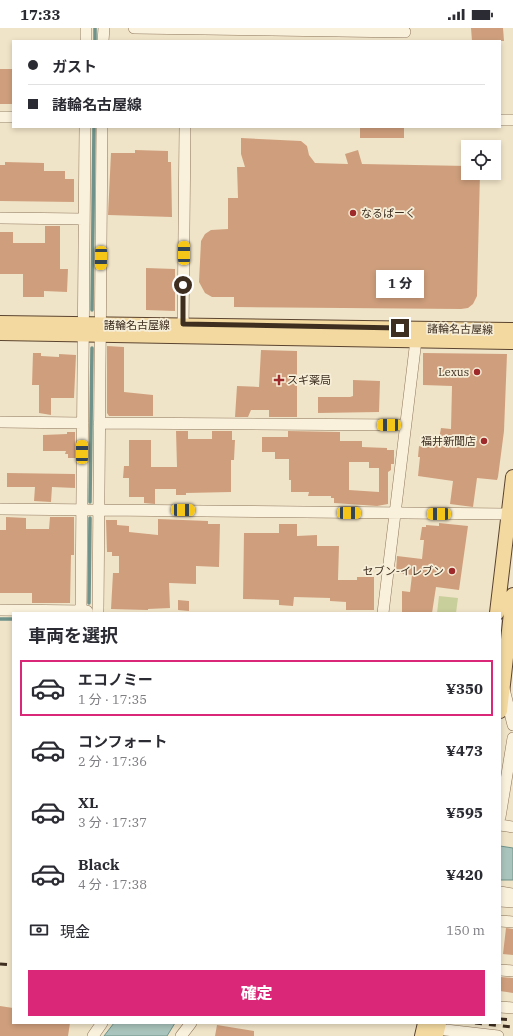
<!DOCTYPE html>
<html lang="ja">
<meta charset="utf-8">
<style>
body{margin:0;font-family:"IBM Plex Serif","Noto Sans JP",serif;background:#f7f7f7;color:#2b2b33;height:100vh;display:flex;flex-direction:column;font-size:15px;white-space:nowrap}
*{box-sizing:border-box;margin:0}
p{font-size:13px;color:#7c7c81}
.icon{flex:none;width:22px;height:22px;fill:none;stroke:currentColor;stroke-width:2;stroke-linecap:round;stroke-linejoin:round}
.map{position:relative;flex:1;overflow:hidden}
.panel{position:absolute;left:12px;top:584px;width:489px;height:412px;display:flex;flex-direction:column;background:#fff;border-radius:0px;box-shadow:0 2px 6px #0003}
.panel>*{flex:none}
.hud{position:absolute;left:12px;top:12px;width:489px;height:88px;border-radius:0px;box-shadow:0 2px 6px #0003;display:grid;align-content:center;height:88px;padding:0 16px;background:#fff}
.fabs{position:absolute;left:461px;top:112px;display:grid;gap:8px}
.fabs a{display:grid;place-items:center;width:40px;height:40px;border-radius:0px;background:#fff;box-shadow:0 2px 6px #0003;font-size:20px}
.end{position:absolute;width:18px;height:18px;margin:-9px;border:5px solid #3d2e20;background:#fff;box-shadow:0 0 0 2px #fff}
.from{border-radius:50%}
.bubble{position:absolute;height:28px;border-radius:0px;background:#fff;box-shadow:0 2px 6px #0003;font-size:13px;font-weight:800;line-height:28px;text-align:center}
.car{position:absolute;width:12px;height:24px;margin:-12px -6px;border-radius:5px;box-shadow:0 0 3px 1px #0007;background:linear-gradient(#f5c518 24%,#345 0 40%,#f5c518 0 76%,#345 0 86%,#f5c518 0)}
.hud b{display:flex;align-items:center;gap:14px;height:38px;font-size:15px}
.hud b+b{border-top:1px solid #e1e1e2}
.hud i{width:10px;height:10px;background:#2b2b33}
ul{padding:0;list-style:none}
li{display:flex;align-items:center;gap:12px;height:56px;margin:0 8px 6px;padding:0 8px;border:2px solid transparent;border-radius:0px}
li div{flex:1}
li b{display:block;font-size:15px}
li em{font-style:normal;font-weight:800}
li.active{border-color:#db2777}
li>.icon{width:36px;height:36px;stroke-width:1.5}
h2{padding:0 16px;font-size:18px;line-height:48px}
.pay{display:flex;align-items:center;gap:10px;height:44px;padding:0 16px;font-size:15px}
.pay p{margin-inline-start:auto}
.button{display:flex;gap:8px;margin-top:auto;padding:8px 16px}
.button a{flex:1;height:46px;border-radius:0px;background:#db2777;color:#fff;font-size:16px;font-weight:800;line-height:46px;text-align:center}
.status{display:flex;justify-content:space-between;align-items:center;height:28px;padding:0 20px;background:#fff;direction:ltr}
.status svg{height:11px;fill:currentColor}
.map>svg:first-child{display:block}
.green{fill:#c9cf9b}
.water{fill:#a9c4bc;stroke:#6f938a}
.lines{fill:none;stroke-linecap:round;stroke-linejoin:round}
.stream{stroke:#6f938a;stroke-width:3.5}
.building{fill:#cf9f7d;fill-rule:evenodd}
.minor-casing{stroke:#8d765c;stroke-width:12}
.major-casing{stroke:#5b4430;stroke-width:16}
.minor{stroke:#faf1dc;stroke-width:11}
.major{stroke:#f3d9a0;stroke-width:14}
.rail{stroke:#3d2e20;stroke-width:3;stroke-dasharray:7 7;stroke-linecap:butt}
.route{stroke:#3d2e20;stroke-width:5}
.poi-dot{fill:#9e2a2b;stroke:#f7eed8;stroke-width:1.5}
.labels{text-anchor:middle;dominant-baseline:central;stroke-width:3.5;stroke-linejoin:round;paint-order:stroke}
.poi-label{font-size:11px;fill:#3d2e20;stroke:#f7eed8;text-anchor:end}
.street-label{font-size:11px;fill:#3d2e20;stroke:#f7eed8}
</style>
<div class="status"><b>17:33</b><svg viewBox="0 0 49 12"><path d="M0 12V9h3v3zM5 12V6h3v6zM10 12V3h3v9zM15 12V0h3v12zM26 1h20v11H26zM47 4h2v5h-2z"/></svg></div>
<div class="map">
<svg width="513" height="1008" viewBox="0 0 513 1008">
<rect width="100%" height="100%" fill="#f0e4c8"/>
<path class="green" d="M439,568L458,570L456,585H437Z"/>
<path class="water" d="M500,818L513,820V852H500Z
M114,995H175L167,1008H104Z"/>
<g class="lines">
<path class="stream" d="M95,13V0
M92,282L94,99
M90,474L92,320
M89,575L90,490
M0,591H13"/>
</g>
<path class="building" d="M471,0H503L504,13H472Z
M0,41H13V76H0Z
M360,100H404V110H360Z
M241,110L301,113L307,118L309,127L315,135L348,136L345,126L358,122L362,136L468,138V145H480L477,268L473,276L468,280L461,281L234,279V269H212L205,265L199,254L201,213L205,206L211,202L228,201V170H238L237,139H245L241,126Z
M135,122L168,123V134H171L172,189L108,187L111,125H135Z
M5,134L44,135V143H65V151H74V174L0,173V137H5Z
M45,198H60V241H68L67,264L44,263V269H23V246H0V204H13V215H45Z
M146,240L175,241V283L146,282Z
M107,318L124,319V364L153,367V388H109L107,385Z
M261,322L297,323V389H269V382H251L248,389H235L237,358L259,359Z
M33,325H41V328L59,329V326L76,327L74,370H51V387L39,385V357H32Z
M423,325L507,326L504,403L498,449L497,452L477,450L473,479L450,476L453,453L418,448L420,429H418L419,418L423,419L424,414L438,416L441,400L451,401L452,358L423,357Z
M353,352L380,353L379,384L318,385V369H350L353,368Z
M176,403H188V411H212V403H232V412H235L234,432H231V464L186,465V467H176V461H155V476L144,475V469H129V450H123L124,438H129V412H151V439H177Z
M288,403L340,404V413H362V419L387,420V422H394V436H391V442L388,444V476L377,478L334,475V470H331V468H308L309,464H291V452H289V431H275V424H262V409H288ZM349,434H369V440H379V464L349,462Z
M67,404H75V430H68V426H65L66,423H43V407L67,406Z
M7,445L75,446V460L52,459L51,474L34,473L35,459H7Z
M6,489L26,490V501H49L50,489H74V527H71L70,575H32V565H0V502H6Z
M158,491L208,493V496H220L219,539L196,538V556L169,555L170,580L148,581V582L111,581L113,545H119V528H112V524H107L106,492H117V497L129,498V504L158,507Z
M439,495L468,498L459,562L436,559L432,585H402V563L410,564L412,547L396,545L397,528L422,531L424,512H420L422,499H426V497L439,498Z
M279,496H297V508L317,507V518H339L338,552H357V549H374V582H346V574L330,573V570L294,569L293,578L279,577V572L243,571L244,505H279Z
M178,572L189,573V583L178,582Z
M506,900L513,901V927L503,926Z
M500,949L513,950V965L500,963Z
M0,978L13,980V995H70L68,1008H0Z
M217,997L254,1003V1008H215Z"/>
<g class="lines">
<g class="minor-casing">
<path id="minor" d="M134,0L405,4
M86,13V0
M103,13L104,0
M0,89H13
M500,92H513
M0,190L84,191
M183,305L185,99
M0,394L83,395
M99,395L404,397
M0,481L508,486
M0,582L87,583
M81,583L85,99
M98,585L102,99
M383,585L416,312
M504,661L513,697
M500,789L513,710
M500,797L513,799
M500,864L513,866
M500,873L513,874
M500,893L513,894
M500,942L513,943
M500,979L513,980
M437,1001L498,1008
M93,1008L102,995
M181,1008L191,995"/>
</g>
<g class="major-casing">
<path id="major" d="M0,295L513,302
M0,305L513,314
M497,585L513,449
M500,683L513,567
M422,1008L425,995
M436,1008L439,995"/>
</g>
<use href="#minor" class="minor"/>
<use href="#major" class="major"/>
<path class="rail" d="M0,936L13,937
M500,991L513,992
M475,995L513,999"/>
</g>
<g class="lines">
<path class="route" d="M183,257V296L400,300"/>
</g>
<g class="poi-dot">
<circle cx="353" cy="185" r="4"/>
<circle cx="477" cy="344" r="4"/>
<path d="M277 346h4v4h4v4h-4v4h-4v-4h-4v-4h4z"/>
<circle cx="484" cy="413" r="4"/>
<circle cx="452" cy="543" r="4"/>
</g>
<g class="labels">
<g class="poi-label">
<text x="361" y="185" text-anchor="start">なるぱーく</text>
<text x="469" y="344">Lexus</text>
<text x="287" y="352" text-anchor="start">スギ薬局</text>
<text x="476" y="413">福井新聞店</text>
<text x="444" y="543">セブン-イレブン</text>
</g>
<g class="street-label">
<text x="137" y="297">諸輪名古屋線</text>
<text transform="translate(460 301) rotate(1)">諸輪名古屋線</text>
</g>
</g>
</svg>
<div class="fabs">
<a><svg class="icon" aria-label="locate" viewBox="0 0 24 24"><circle cx="12" cy="12" r="6"/><path d="M12 2v4M12 18v4M2 12h4M18 12h4"/></svg></a>
</div>
<i class="end from" style="left:183px;top:257px"></i>
<i class="end" style="left:400px;top:300px"></i>
<div class="bubble" style="left:376px;top:242px;width:48px">1 分</div>
<i class="car" style="left:184px;top:225px;rotate:0deg"></i>
<i class="car" style="left:101px;top:230px;rotate:181deg"></i>
<i class="car" style="left:389px;top:397px;rotate:270deg"></i>
<i class="car" style="left:82px;top:424px;rotate:0deg"></i>
<i class="car" style="left:183px;top:482px;rotate:91deg"></i>
<i class="car" style="left:349px;top:485px;rotate:91deg"></i>
<i class="car" style="left:439px;top:486px;rotate:270deg"></i>
<div class="hud">
<b><i class="from"></i>ガスト</b>
<b><i></i>諸輪名古屋線</b>
</div>
<section class="panel">
<h2>車両を選択</h2>
<ul>
<li class="active"><svg class="icon" aria-label="car" viewBox="0 0 24 24"><path d="M5 17H2v-5l4-1 3-4h7l3 4 3 1v5h-3M9 17h6M6 11h13"/><circle cx="7" cy="17" r="2"/><circle cx="17" cy="17" r="2"/></svg><div><b>エコノミー</b><p>1 分 · 17:35</p></div><em>¥350</em></li>
<li><svg class="icon" aria-label="car" viewBox="0 0 24 24"><path d="M5 17H2v-5l4-1 3-4h7l3 4 3 1v5h-3M9 17h6M6 11h13"/><circle cx="7" cy="17" r="2"/><circle cx="17" cy="17" r="2"/></svg><div><b>コンフォート</b><p>2 分 · 17:36</p></div><em>¥473</em></li>
<li><svg class="icon" aria-label="car" viewBox="0 0 24 24"><path d="M5 17H2v-5l4-1 3-4h7l3 4 3 1v5h-3M9 17h6M6 11h13"/><circle cx="7" cy="17" r="2"/><circle cx="17" cy="17" r="2"/></svg><div><b>XL</b><p>3 分 · 17:37</p></div><em>¥595</em></li>
<li><svg class="icon" aria-label="car" viewBox="0 0 24 24"><path d="M5 17H2v-5l4-1 3-4h7l3 4 3 1v5h-3M9 17h6M6 11h13"/><circle cx="7" cy="17" r="2"/><circle cx="17" cy="17" r="2"/></svg><div><b>Black</b><p>4 分 · 17:38</p></div><em>¥420</em></li>
</ul>
<div class="pay"><svg class="icon" aria-label="cash" viewBox="0 0 24 24"><path d="M3 7h18v10H3z"/><circle cx="12" cy="12" r="2"/></svg>現金<p>150 m</p></div>
<div class="button"><a>確定</a></div>
</section>
</div>
